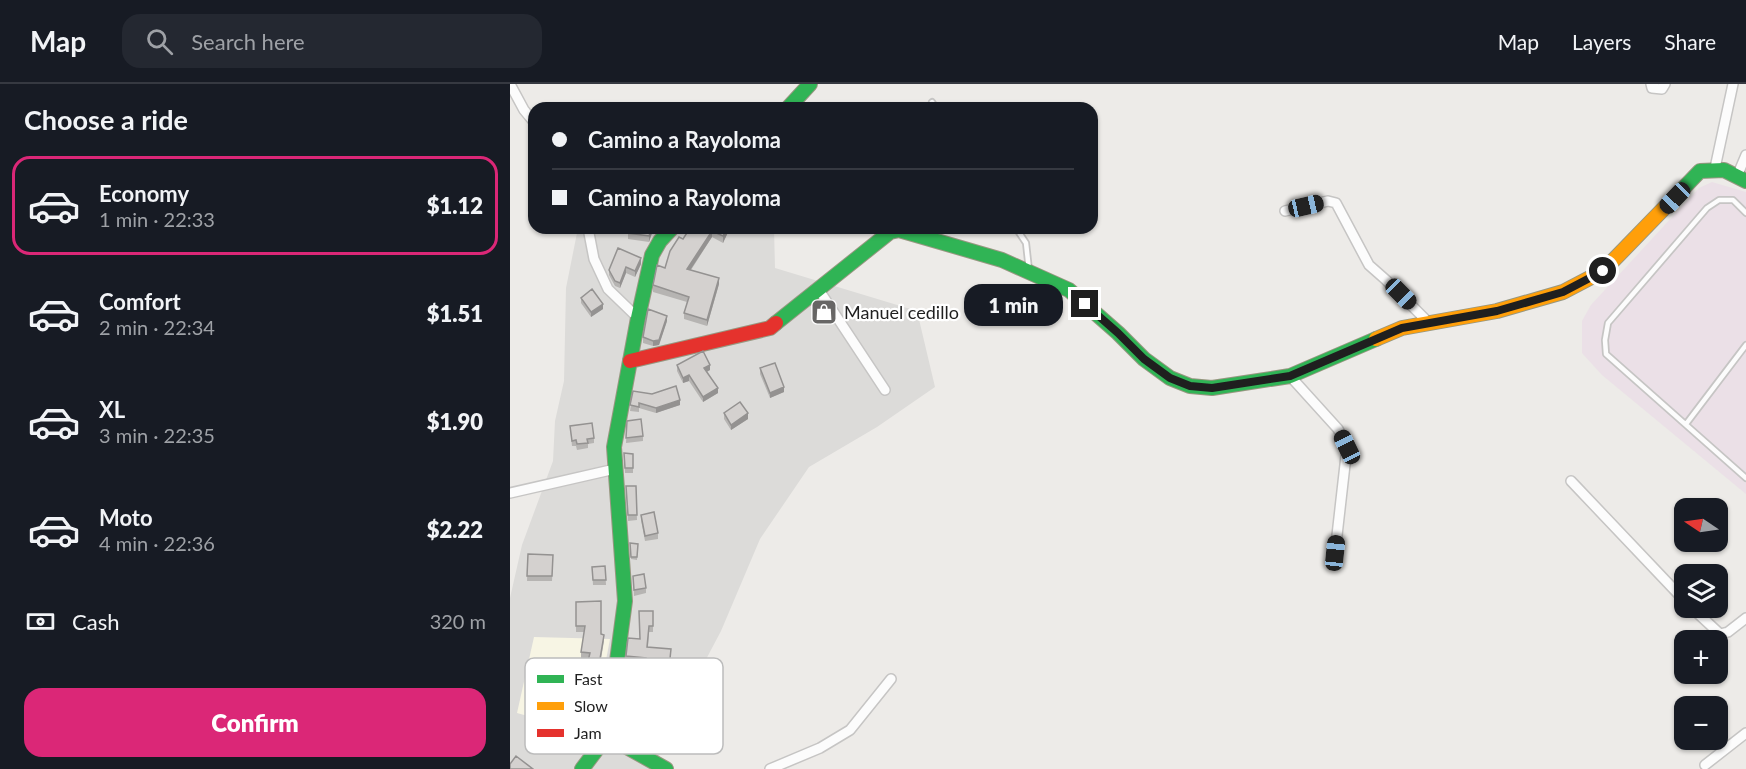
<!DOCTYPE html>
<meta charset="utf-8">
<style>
body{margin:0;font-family:Lato,sans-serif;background:#242831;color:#f1f3f6;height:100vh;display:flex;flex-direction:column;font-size:22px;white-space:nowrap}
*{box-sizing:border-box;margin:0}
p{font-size:20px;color:#9ea1a6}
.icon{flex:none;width:33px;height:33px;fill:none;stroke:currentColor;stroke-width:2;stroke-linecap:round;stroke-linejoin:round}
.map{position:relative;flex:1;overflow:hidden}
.side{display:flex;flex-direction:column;background:#171b24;width:510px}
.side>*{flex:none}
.banner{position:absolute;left:18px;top:18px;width:570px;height:132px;border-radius:18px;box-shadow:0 2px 4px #0004;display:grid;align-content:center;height:132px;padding:0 24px;background:#171b24}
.needle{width:39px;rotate:283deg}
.controls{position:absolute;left:1164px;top:414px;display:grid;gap:12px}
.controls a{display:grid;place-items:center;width:54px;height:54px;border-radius:12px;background:#171b24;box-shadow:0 2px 4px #0004;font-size:30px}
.end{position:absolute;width:27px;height:27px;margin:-14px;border:8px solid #1f1f1f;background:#fff;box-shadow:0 0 0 3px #fff}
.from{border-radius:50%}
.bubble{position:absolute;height:42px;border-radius:18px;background:#171b24;box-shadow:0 2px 4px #0004;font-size:20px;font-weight:800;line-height:42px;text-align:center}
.car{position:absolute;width:18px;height:36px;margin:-18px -9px;border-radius:8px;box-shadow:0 0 4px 2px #0007;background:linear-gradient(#222 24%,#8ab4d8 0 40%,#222 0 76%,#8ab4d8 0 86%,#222 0)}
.banner b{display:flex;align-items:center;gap:21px;height:57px;font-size:22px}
.banner b+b{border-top:2px solid #363941}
.banner i{width:15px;height:15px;background:#f1f3f6}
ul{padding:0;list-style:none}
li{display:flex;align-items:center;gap:18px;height:99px;margin:0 12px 9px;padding:0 12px;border:3px solid transparent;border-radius:18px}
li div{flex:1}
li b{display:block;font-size:22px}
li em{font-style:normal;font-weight:800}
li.on{border-color:#db2777}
li>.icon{width:54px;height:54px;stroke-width:1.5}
h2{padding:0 24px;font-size:27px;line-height:72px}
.pay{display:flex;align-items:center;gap:15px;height:66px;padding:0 24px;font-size:22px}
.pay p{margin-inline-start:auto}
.action{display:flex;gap:12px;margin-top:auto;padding:12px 24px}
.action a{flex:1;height:69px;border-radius:18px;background:#db2777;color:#fff;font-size:24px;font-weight:800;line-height:69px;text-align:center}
header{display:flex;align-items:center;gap:36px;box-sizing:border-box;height:84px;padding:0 30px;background:#171b24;border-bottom:2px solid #363941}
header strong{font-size:28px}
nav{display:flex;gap:33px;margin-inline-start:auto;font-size:21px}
.search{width:420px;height:54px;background:#242831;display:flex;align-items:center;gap:15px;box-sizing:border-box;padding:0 21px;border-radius:18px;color:#9ea1a6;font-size:22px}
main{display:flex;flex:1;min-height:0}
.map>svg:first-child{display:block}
.residential{fill:#dcdbd9}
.industrial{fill:#ebe0e7}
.education{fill:#f7f5e4}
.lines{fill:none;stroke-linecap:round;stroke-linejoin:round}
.lane-casing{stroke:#c6c5c4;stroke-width:8}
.street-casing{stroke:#c6c5c4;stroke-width:12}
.fast-casing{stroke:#979780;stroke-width:16}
.slow-casing{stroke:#979780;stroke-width:16}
.jam-casing{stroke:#979780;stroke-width:16}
.lane{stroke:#fcfcfc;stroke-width:4.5}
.street{stroke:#fcfcfc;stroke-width:9}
.fast{stroke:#30b455;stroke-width:14}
.slow{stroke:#ff9f0a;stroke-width:14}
.jam{stroke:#e5322d;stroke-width:14}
.wall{fill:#b6b4b2}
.shaded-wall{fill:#949291}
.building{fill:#d4d1cf;stroke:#949291;stroke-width:1.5}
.route{stroke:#1f1f1f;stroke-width:8}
.labels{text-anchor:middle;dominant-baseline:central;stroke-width:4.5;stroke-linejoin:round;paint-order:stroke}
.poi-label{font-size:18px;fill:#1f1f1f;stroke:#fff;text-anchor:start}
.key{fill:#fff;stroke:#bcbcbc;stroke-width:1.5}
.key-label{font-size:16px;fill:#1f1f1f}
</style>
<header>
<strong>Map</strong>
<div class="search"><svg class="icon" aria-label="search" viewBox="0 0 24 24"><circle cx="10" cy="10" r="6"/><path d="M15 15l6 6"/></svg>Search here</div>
<nav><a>Map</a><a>Layers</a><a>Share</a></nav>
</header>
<main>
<section class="side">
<h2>Choose a ride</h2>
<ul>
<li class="on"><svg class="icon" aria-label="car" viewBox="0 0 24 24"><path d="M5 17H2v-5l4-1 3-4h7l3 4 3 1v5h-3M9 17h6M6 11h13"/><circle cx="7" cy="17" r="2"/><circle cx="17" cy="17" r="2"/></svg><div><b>Economy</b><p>1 min · 22:33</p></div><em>$1.12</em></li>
<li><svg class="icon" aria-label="car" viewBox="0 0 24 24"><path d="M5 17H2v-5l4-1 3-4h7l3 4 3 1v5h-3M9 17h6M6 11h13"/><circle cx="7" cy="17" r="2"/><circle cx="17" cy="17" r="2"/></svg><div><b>Comfort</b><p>2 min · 22:34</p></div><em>$1.51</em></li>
<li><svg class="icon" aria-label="car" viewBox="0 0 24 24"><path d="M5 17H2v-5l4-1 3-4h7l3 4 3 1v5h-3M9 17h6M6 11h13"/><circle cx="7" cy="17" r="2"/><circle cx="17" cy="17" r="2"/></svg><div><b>XL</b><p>3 min · 22:35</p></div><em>$1.90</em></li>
<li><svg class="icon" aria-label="car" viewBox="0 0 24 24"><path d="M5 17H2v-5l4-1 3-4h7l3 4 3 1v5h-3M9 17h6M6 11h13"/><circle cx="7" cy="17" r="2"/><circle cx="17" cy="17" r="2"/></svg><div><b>Moto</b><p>4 min · 22:36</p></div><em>$2.22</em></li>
</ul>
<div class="pay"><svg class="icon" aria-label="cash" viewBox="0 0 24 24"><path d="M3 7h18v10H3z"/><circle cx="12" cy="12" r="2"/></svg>Cash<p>320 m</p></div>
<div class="action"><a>Confirm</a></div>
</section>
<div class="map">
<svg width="1236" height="685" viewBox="0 0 1236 685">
<rect width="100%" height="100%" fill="#edebe8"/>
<path class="residential" d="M68,144H264L265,184L407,227L425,303L367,343L299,383L250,455L211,547L156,651L145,685H0V514L12,461L43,377L45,337L54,297L56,204Z"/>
<path class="industrial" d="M1202,98L1236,108V410L1092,291L1072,269V237L1081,221L1189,104Z"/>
<path class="education" d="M24,553L100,555L82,650L7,629Z"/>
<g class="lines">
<g class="lane-casing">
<path id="lane" d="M422,18L426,24
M1236,129L1223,116H1209L1197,124L1098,239L1095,256L1096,270L1236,394
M506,144L516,159L519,186
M1176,340L1236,261"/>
</g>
<g class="street-casing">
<path id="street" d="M0,0L14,26L24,38
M1141,0L1142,4L1152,5L1155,0
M1205,84L1223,0
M1228,90L1236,71
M775,127L818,117L826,119L859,181L876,196L920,240
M78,144L84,175L98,205L128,234
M309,206L375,306
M780,292L828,345L837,363L825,469
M1061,397L1174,516
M0,409L105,385
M1182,524L1210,550L1218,548L1236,534
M1195,681L1236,649
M260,685L310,664L340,646L381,595"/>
</g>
<g class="fast-casing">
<path id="fast" d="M278,24L300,0
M1163,115L1190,87L1214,86L1236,97
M266,239L380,148L389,146L492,176L559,206L608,249L634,275L660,294L680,302L702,304L780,292L866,255
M97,652L156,685
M72,685L97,652L115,517L104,363L128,234L142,171L150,157L162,144"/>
</g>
<g class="slow-casing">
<path id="slow" d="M866,255L892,244L987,227L1053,208L1093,187L1163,115"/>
</g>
<g class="jam-casing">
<path id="jam" d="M120,277L260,244L266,239"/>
</g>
<use href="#lane" class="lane"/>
<use href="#street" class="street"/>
<use href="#fast" class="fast"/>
<use href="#slow" class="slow"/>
<use href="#jam" class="jam"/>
</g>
<path class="wall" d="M108,144H147L145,148L143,146L139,158L118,155V150L108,149Z
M180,144H220L213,159L202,153L181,186L209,200L197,242L174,235V229L177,218L143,208V201L155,184Z
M131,180L125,193L116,189L110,204L105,202L99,191V186Z
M71,214L93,225L81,233L71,219Z
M157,237L149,261L143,262L133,259V253Z
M167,281L200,286L197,288L208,309L193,318L179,297L173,299L167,287Z
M250,284L274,308L260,314L250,290Z
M123,307L170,321L146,329L129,324V328L120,327Z
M214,329L238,335L221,346L214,335Z
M117,337L133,352V357L116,359Z
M60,342L84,354V359L78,360V364L67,366L66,362H62Z
M114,369L123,370V389H115Z
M126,402L127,436L118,437L116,408Z
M131,431L148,449V455L135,457L131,436Z
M120,459L128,460L127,476L121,475Z
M18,470L43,471L42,497H17Z
M95,482L96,501H83L82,483Z
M123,492L136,504V509L124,512Z
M66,518L91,550L94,557L91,575L95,582L87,616L84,615L76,646L68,644L65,665L45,663L47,639L44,638V632L71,606L78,575L71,574V568L74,548H66Z
M143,527V548H139L138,563L161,571L159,590L135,587V580L116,577V572L130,555Z
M133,606L129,640H124L122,654H119L107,647V642Z"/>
<path class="shaded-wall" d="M142,144H143V146L139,158V152Z
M217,144H220L213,159V152Z
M202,147V153L177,191V185Z
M131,174V180L125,193V187Z
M116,183V189L110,204V199Z
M209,194V200L197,242V236Z
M93,220V225L81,233V228Z
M157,232V237L149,261L143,262V257Z
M200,281V286L194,289V284Z
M179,291V297L173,299V294Z
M274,303V308L260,314V309Z
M208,304V309L193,318V313Z
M170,316V321L146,329V324Z
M238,329V335L221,346V341Z
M95,576V582L87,616V610Z
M84,609V615L76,646V640Z"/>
<path class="building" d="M117,144H142L139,152L118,149V144Z
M180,144H217L213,152L202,147L177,185L209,194L197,236L174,229L179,213L143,201L147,181L155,184L160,167L169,153L173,155Z
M108,164L131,174L125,187L116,183L110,199L105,197L99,186Z
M82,205L93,220L81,228L71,214Z
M138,225L157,232L149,256L143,257L133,253Z
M193,267L200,281L194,284L208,304L193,313L179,291L173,294L167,281Z
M265,279L274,303L260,309L250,284Z
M166,302L170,316L146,324L129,319V323L120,321L123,307L142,310Z
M230,318L238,329L221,341L214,329Z
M131,335L133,352L116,354L117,337Z
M82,339L84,354L77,355L78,359L67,360L66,356L62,357L60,342Z
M114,369L123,370V384H115Z
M116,402H126L127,431H118Z
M144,428L148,449L135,452L131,431Z
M120,459L128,460L127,473H121Z
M18,470L43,471L42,492H17Z
M95,482L96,496H83L82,483Z
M134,490L136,504L124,506L123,492Z
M91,517V550L94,551L90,575L95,576L87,610L84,609L76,640L68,638L65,659L45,656L48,633L44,632L52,601L71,606L80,569L71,568L75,542H66V518Z
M129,527H143V542H139L137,563L161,565L159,584L135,581L136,574L116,572L118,554L130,555Z
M6,672L23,685H0V680Z"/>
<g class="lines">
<path class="route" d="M575,220L608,249L634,275L660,294L680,302L702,304L780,292L892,244L987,227L1053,208L1093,187"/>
</g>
<defs>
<g id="shop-square" transform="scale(1.35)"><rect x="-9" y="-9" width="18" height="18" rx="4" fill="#676665" stroke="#fff"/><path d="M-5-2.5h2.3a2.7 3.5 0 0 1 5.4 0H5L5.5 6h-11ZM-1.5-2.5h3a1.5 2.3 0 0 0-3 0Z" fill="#fff"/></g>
</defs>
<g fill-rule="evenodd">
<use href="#shop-square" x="314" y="228"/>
</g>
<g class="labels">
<g class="poi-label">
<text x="334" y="228">Manuel cedillo</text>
</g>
</g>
<rect x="15" y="574" width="198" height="96" rx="9" class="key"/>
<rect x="27" y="591" width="27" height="8" fill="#30b455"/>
<rect x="27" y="618" width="27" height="8" fill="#ff9f0a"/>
<rect x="27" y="645" width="27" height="8" fill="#e5322d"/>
<g class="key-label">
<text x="64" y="601">Fast</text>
<text x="64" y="628">Slow</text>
<text x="64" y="655">Jam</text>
</g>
</svg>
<div class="controls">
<a><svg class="needle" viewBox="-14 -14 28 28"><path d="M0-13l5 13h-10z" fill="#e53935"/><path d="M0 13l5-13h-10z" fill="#9ea1a6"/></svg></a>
<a><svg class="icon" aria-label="layers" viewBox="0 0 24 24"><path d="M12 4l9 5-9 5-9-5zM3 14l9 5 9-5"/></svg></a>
<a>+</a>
<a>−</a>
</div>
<i class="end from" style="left:1093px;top:187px"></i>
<i class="end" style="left:575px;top:220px"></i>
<div class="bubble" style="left:454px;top:200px;width:99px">1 min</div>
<i class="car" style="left:1165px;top:114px;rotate:224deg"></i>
<i class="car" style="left:796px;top:122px;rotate:77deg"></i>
<i class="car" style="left:891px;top:210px;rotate:135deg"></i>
<i class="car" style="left:837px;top:363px;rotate:334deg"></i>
<i class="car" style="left:825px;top:469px;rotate:6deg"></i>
<div class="banner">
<b><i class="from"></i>Camino a Rayoloma</b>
<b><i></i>Camino a Rayoloma</b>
</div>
</div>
</main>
